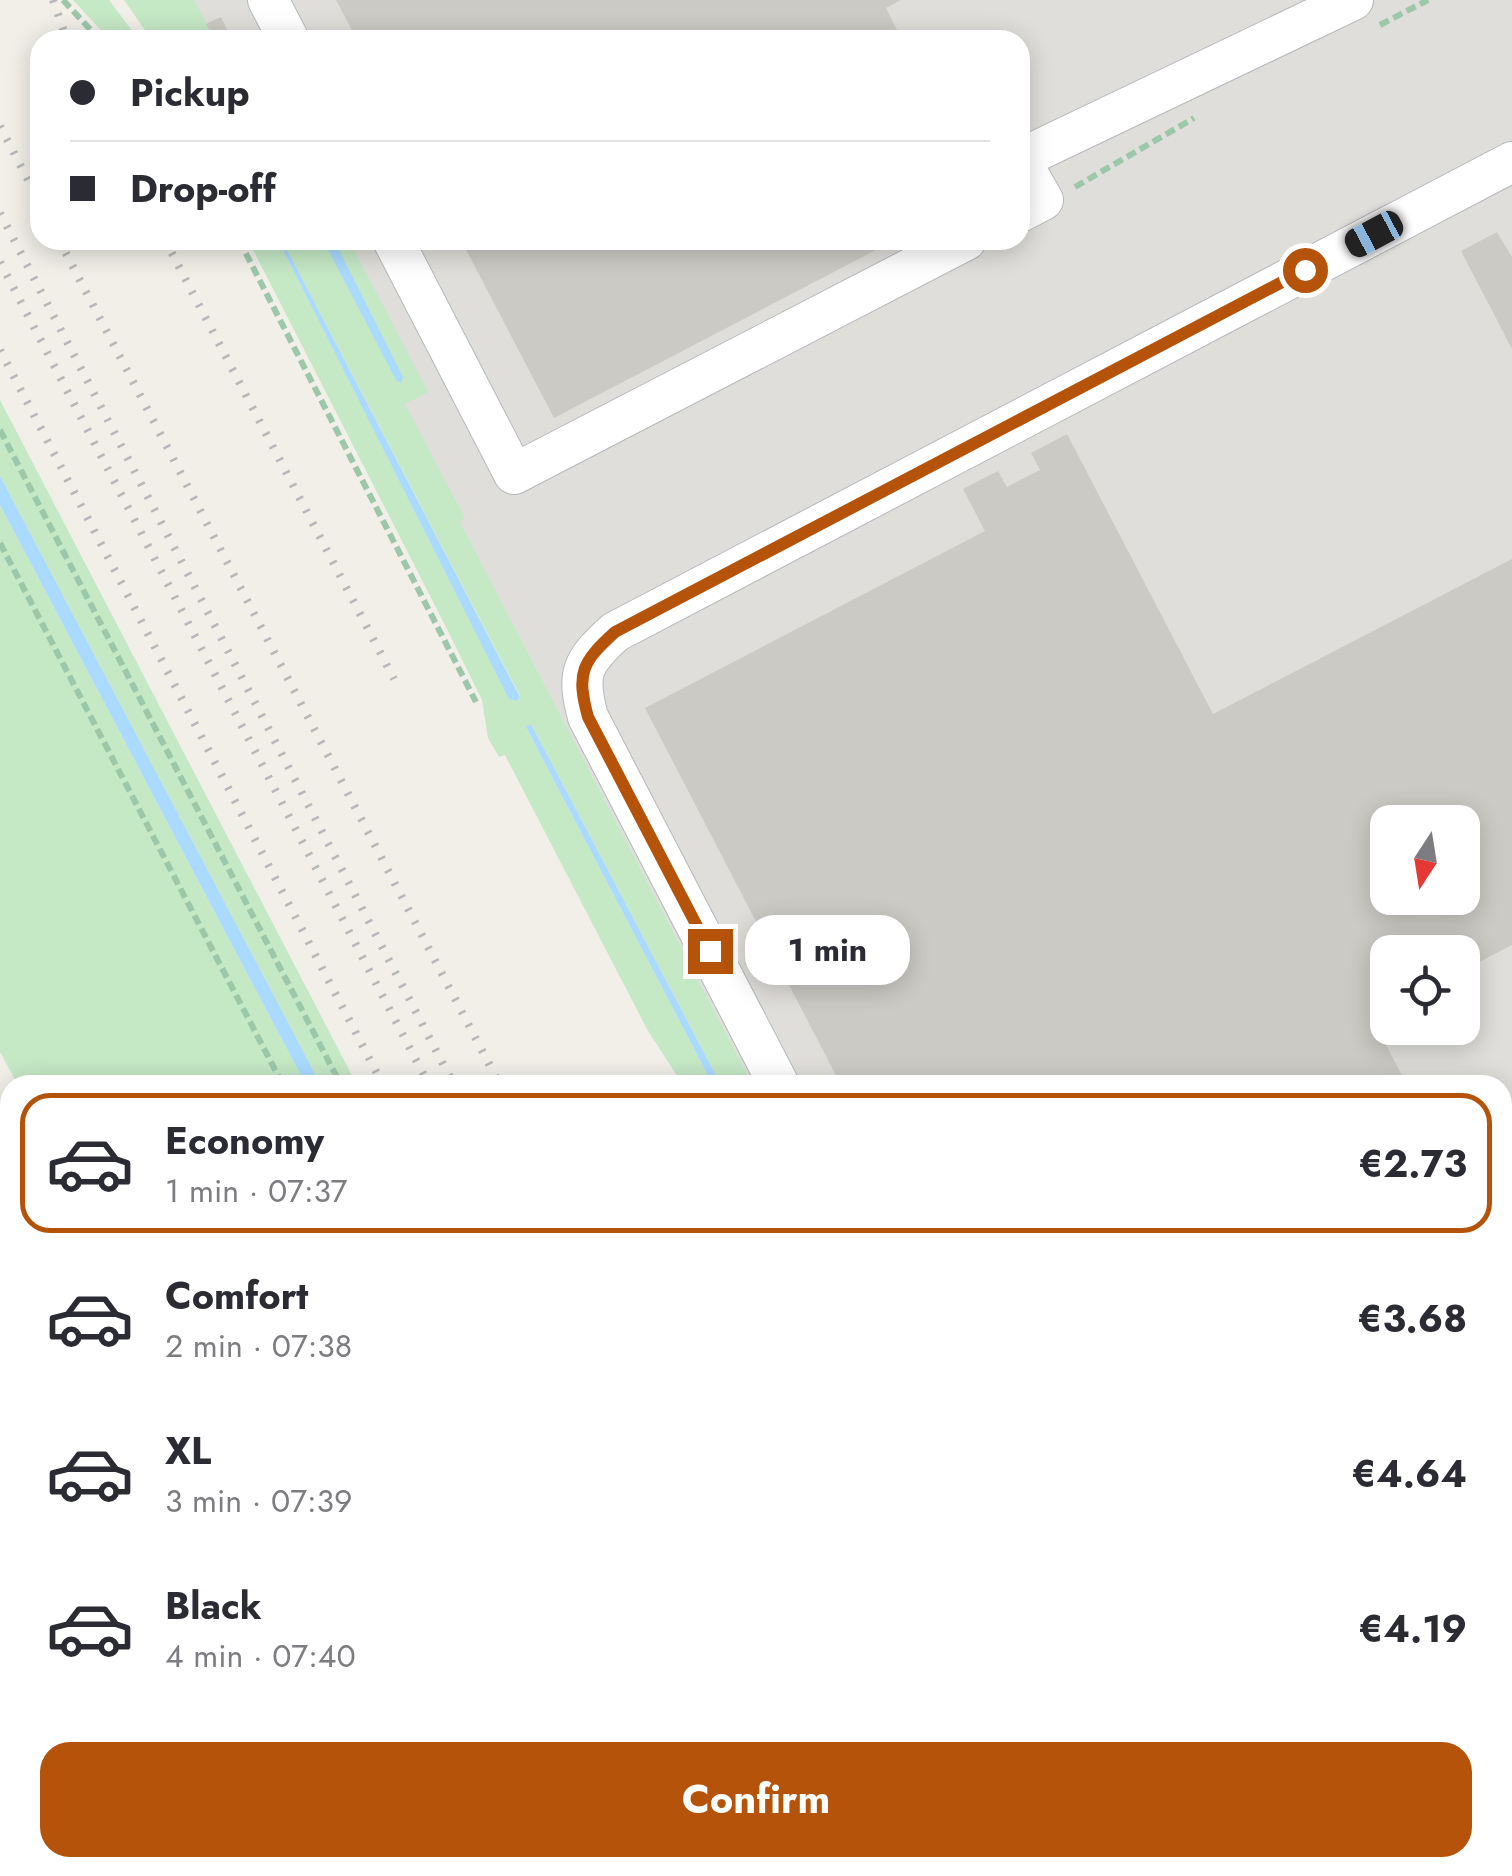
<!DOCTYPE html>
<meta charset="utf-8">
<style>
body{margin:0;font-family:Jost,sans-serif;background:#f7f7f7;color:#2b2b33;height:100vh;display:flex;flex-direction:column;font-size:38px;white-space:nowrap}
*{box-sizing:border-box;margin:0}
p{font-size:32px;color:#7c7c81}
.icon{flex:none;width:55px;height:55px;fill:none;stroke:currentColor;stroke-width:2;stroke-linecap:round;stroke-linejoin:round}
.map{position:relative;flex:1;overflow:hidden}
.drawer{position:absolute;left:0px;top:1075px;width:1512px;height:802px;display:flex;flex-direction:column;background:#fff;border-radius:30px 30px 0 0;box-shadow:0 5px 25px #0003}
.drawer>*{flex:none}
.hud{position:absolute;left:30px;top:30px;width:1000px;height:220px;border-radius:30px;box-shadow:0 5px 25px #0003;display:grid;align-content:center;height:220px;padding:0 40px;background:#fff}
.needle{width:65px;rotate:192deg}
.tools{position:absolute;left:1370px;top:805px;display:grid;gap:20px}
.tools a{display:grid;place-items:center;width:110px;height:110px;border-radius:20px;background:#fff;box-shadow:0 5px 25px #0003;font-size:50px}
.end{position:absolute;width:45px;height:45px;margin:-22px;border:12px solid #b45309;background:#fff;box-shadow:0 0 0 5px #fff}
.from{border-radius:50%}
.bubble{position:absolute;height:70px;border-radius:30px;background:#fff;box-shadow:0 5px 25px #0003;font-size:32px;font-weight:700;line-height:70px;text-align:center}
.car{position:absolute;width:30px;height:60px;margin:-30px -15px;border-radius:12px;box-shadow:0 0 8px 2px #0007;background:linear-gradient(#222 24%,#8ab4d8 0 40%,#222 0 76%,#8ab4d8 0 86%,#222 0)}
.hud b{display:flex;align-items:center;gap:35px;height:95px;font-size:38px}
.hud b+b{border-top:2px solid #e1e1e2}
.hud i{width:25px;height:25px;background:#2b2b33}
ul{padding:18px 0 0;list-style:none}
li{display:flex;align-items:center;gap:30px;height:140px;margin:0 20px 15px;padding:0 20px;border:5px solid transparent;border-radius:30px}
li div{flex:1}
li b{display:block;font-size:38px}
li em{font-style:normal;font-weight:700}
li.active{border-color:#b45309}
li>.icon{width:90px;height:90px;stroke-width:1.5}
.cta{display:flex;gap:20px;margin-top:auto;padding:20px 40px}
.cta a{flex:1;height:115px;border-radius:30px;background:#b45309;color:#fff;font-size:40px;font-weight:700;line-height:115px;text-align:center}
.map>svg:first-child{display:block}
.industrial{fill:#e0deda;fill-rule:evenodd}
.green{fill:#c5e8c5}
.water{fill:#aadaff}
.building{fill:#cccac5;fill-rule:evenodd}
.lines{fill:none;stroke-linecap:round;stroke-linejoin:round}
.minor-casing{stroke:#b5b8bc;stroke-width:42}
.path{stroke:#9cc7a9;stroke-width:6;stroke-dasharray:10 5;stroke-linecap:butt}
.minor{stroke:#fff;stroke-width:40}
.rail{stroke:#b6b7b8;stroke-width:8;stroke-dasharray:2.5 12;stroke-linecap:butt}
.route{stroke:#b45309;stroke-width:12}
</style>
<div class="map">
<svg width="1512" height="1876" viewBox="0 0 1512 1876">
<rect width="100%" height="100%" fill="#f1efe8"/>
<path class="industrial" d="M191,0H1512V1876H1148L1144,1868H1502V1085H753L313,240H1020V40H211ZM1388,822H1462V898H1388ZM1388,952H1462V1028H1388Z"/>
<path class="green" d="M73,0H109L139,40H110Z
M124,0H194L215,40H152Z
M248,240H278L509,698L517,701L520,696L282,240H349L428,392L405,404L465,518L460,522L753,1085H721L531,724L526,727L713,1085H683L647,1029L505,755L499,757L488,738L482,700L448,631Z
M0,400L357,1085H321L0,476Z
M0,505L306,1085H18L0,1052Z
M0,1529L10,1548V1693L0,1696Z
M1512,1556V1682L1503,1687V1561Z
M162,1868H715L720,1876H150Z"/>
<path class="water" d="M278,240H282L520,697L517,701L509,699Z
M323,240H334L403,377L401,383L396,380Z
M0,476L321,1085H306L0,505Z
M531,724L721,1085H713L526,727Z"/>
<path class="building" d="M336,0H901L886,8L902,40H357Z
M221,17L232,40H215L206,24Z
M1497,232L1512,257V349L1461,251Z
M461,240H895L554,418Z
M1067,434L1213,714L1512,559V945L1462,971V952H1388V1010L1372,1018L1407,1085H841L645,708L985,531L963,489L998,471L1007,487L1040,470L1031,453ZM1388,822H1462V898H1388Z
M10,1226V1258L0,1263V1232Z
M10,1273V1379L0,1384V1278Z
M1512,1782V1876H1375L1370,1868H1502V1787Z
M1302,1868H1354L1338,1876H1306Z"/>
<g class="lines">
<g class="minor-casing">
<path id="minor" d="M268,0L289,40
M1020,159L1353,0
M1020,160L1043,200L1020,212
M393,240L514,474L966,240
M779,1085L588,717C576,673 582,662 615,632L1512,162
M1502,1340L1512,1335
M0,1495L10,1514
M0,1713L10,1709
M1196,1868L1201,1876"/>
</g>
<path class="path" d="M63,0L100,40
M1380,25L1428,0
M1075,187L1194,118
M239,240L476,702
M0,430L341,1085
M0,543L283,1085
M0,1754L10,1770
M88,1868L92,1876
M571,1868L576,1876
M692,1868L696,1876
M748,1868L753,1876
M345,1876L368,1868"/>
<use href="#minor" class="minor"/>
<path class="rail" d="M53,0L67,40
M0,126L40,203
M0,213L454,1085
M59,240L500,1085
M165,240L394,679
M0,262L429,1085
M0,350L383,1085
M790,1868L795,1876
M837,1868L841,1876
M862,1868L866,1876
M907,1868L912,1876"/>
</g>
<g class="lines">
<path class="route" d="M710,951L588,717C576,673 582,662 615,632L1305,270"/>
</g>
</svg>
<div class="tools">
<a><svg class="needle" viewBox="-14 -14 28 28"><path d="M0-13l5 13h-10z" fill="#e53935"/><path d="M0 13l5-13h-10z" fill="#7c7c81"/></svg></a>
<a><svg class="icon" aria-label="locate" viewBox="0 0 24 24"><circle cx="12" cy="12" r="6"/><path d="M12 2v4M12 18v4M2 12h4M18 12h4"/></svg></a>
</div>
<i class="end from" style="left:1305px;top:270px"></i>
<i class="end" style="left:710px;top:951px"></i>
<div class="bubble" style="left:745px;top:915px;width:165px">1 min</div>
<i class="car" style="left:1374px;top:234px;rotate:242deg"></i>
<div class="hud">
<b><i class="from"></i>Pickup</b>
<b><i></i>Drop-off</b>
</div>
<section class="drawer">
<ul>
<li class="active"><svg class="icon" aria-label="car" viewBox="0 0 24 24"><path d="M5 17H2v-5l4-1 3-4h7l3 4 3 1v5h-3M9 17h6M6 11h13"/><circle cx="7" cy="17" r="2"/><circle cx="17" cy="17" r="2"/></svg><div><b>Economy</b><p>1 min · 07:37</p></div><em>€2.73</em></li>
<li><svg class="icon" aria-label="car" viewBox="0 0 24 24"><path d="M5 17H2v-5l4-1 3-4h7l3 4 3 1v5h-3M9 17h6M6 11h13"/><circle cx="7" cy="17" r="2"/><circle cx="17" cy="17" r="2"/></svg><div><b>Comfort</b><p>2 min · 07:38</p></div><em>€3.68</em></li>
<li><svg class="icon" aria-label="car" viewBox="0 0 24 24"><path d="M5 17H2v-5l4-1 3-4h7l3 4 3 1v5h-3M9 17h6M6 11h13"/><circle cx="7" cy="17" r="2"/><circle cx="17" cy="17" r="2"/></svg><div><b>XL</b><p>3 min · 07:39</p></div><em>€4.64</em></li>
<li><svg class="icon" aria-label="car" viewBox="0 0 24 24"><path d="M5 17H2v-5l4-1 3-4h7l3 4 3 1v5h-3M9 17h6M6 11h13"/><circle cx="7" cy="17" r="2"/><circle cx="17" cy="17" r="2"/></svg><div><b>Black</b><p>4 min · 07:40</p></div><em>€4.19</em></li>
</ul>
<div class="cta"><a>Confirm</a></div>
</section>
</div>
